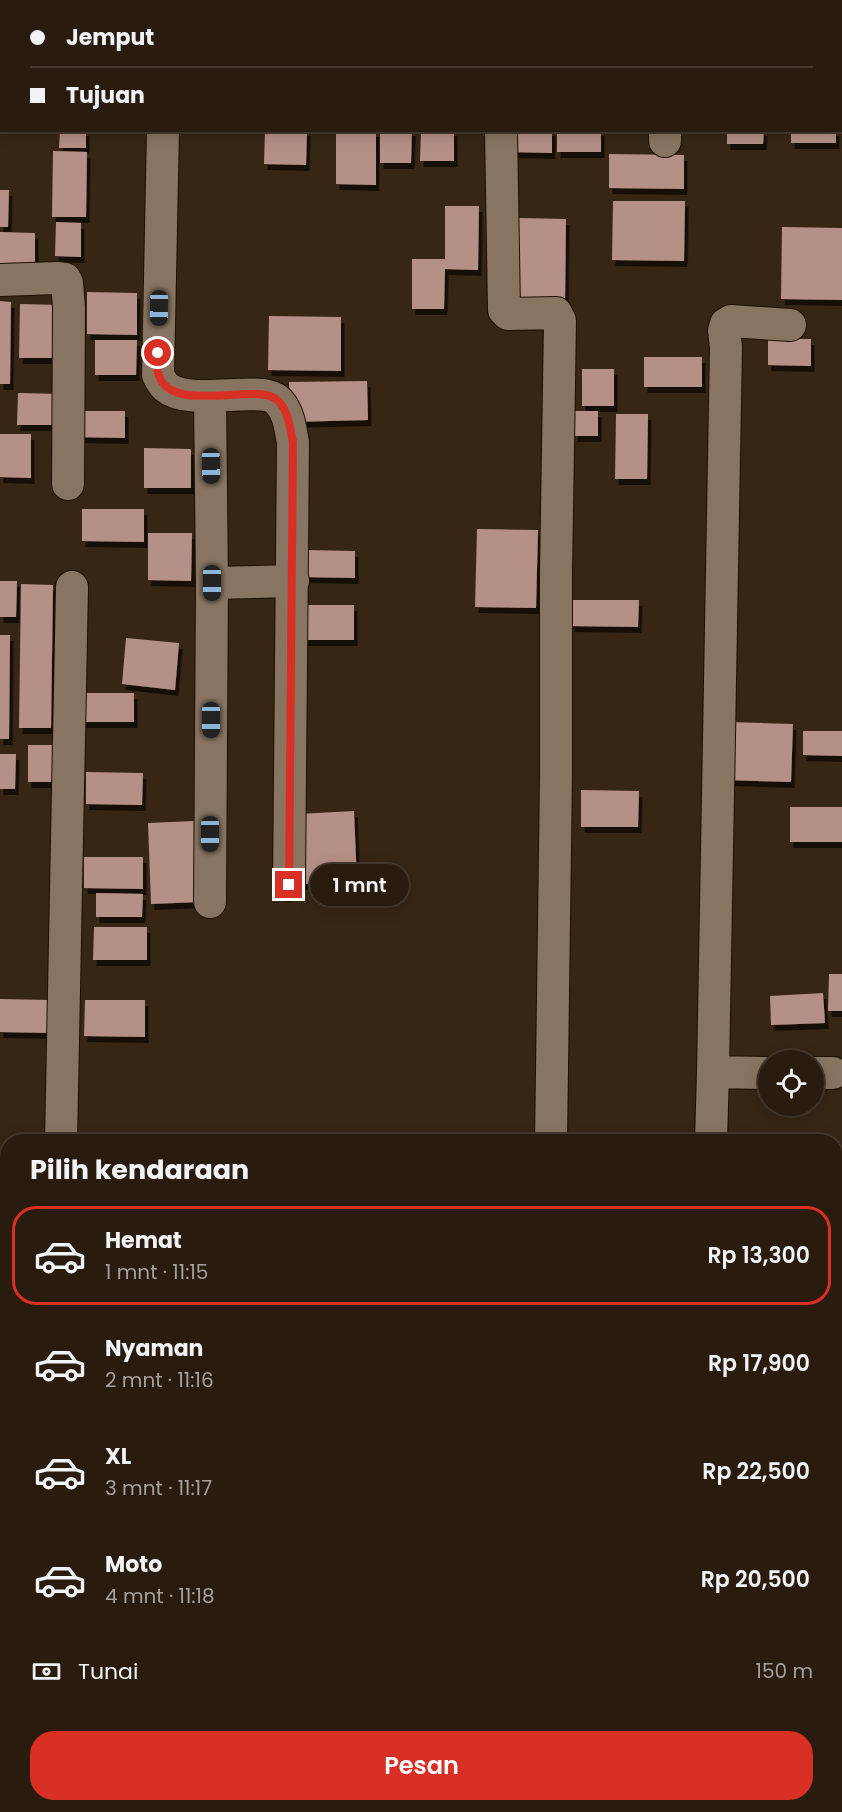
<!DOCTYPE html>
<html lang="id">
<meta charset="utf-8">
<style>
body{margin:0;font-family:Poppins,sans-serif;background:#35291d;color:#f1f3f6;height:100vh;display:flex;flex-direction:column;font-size:22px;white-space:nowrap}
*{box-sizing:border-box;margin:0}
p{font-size:20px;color:#a5a19e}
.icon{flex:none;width:33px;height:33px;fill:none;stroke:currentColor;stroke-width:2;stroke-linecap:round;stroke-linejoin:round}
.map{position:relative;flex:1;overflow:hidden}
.drawer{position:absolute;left:0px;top:1134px;width:843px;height:678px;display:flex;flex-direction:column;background:#291c0f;border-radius:24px 24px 0 0;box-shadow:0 3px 15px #0003,0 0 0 2px #453a2f}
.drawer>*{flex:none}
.guide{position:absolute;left:0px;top:0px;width:843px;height:132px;box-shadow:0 3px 15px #0003,0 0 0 2px #453a2f;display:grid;align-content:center;height:132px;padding:0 30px;background:#291c0f}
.tools{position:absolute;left:758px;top:1050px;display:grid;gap:12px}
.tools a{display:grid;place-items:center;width:66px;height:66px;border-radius:50%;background:#291c0f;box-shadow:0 3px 15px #0003,0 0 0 2px #453a2f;font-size:30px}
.end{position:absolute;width:27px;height:27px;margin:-14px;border:8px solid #d93025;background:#fff;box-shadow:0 0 0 3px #fff}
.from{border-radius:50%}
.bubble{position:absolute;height:42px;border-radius:21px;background:#291c0f;box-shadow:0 3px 15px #0003,0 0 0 2px #453a2f;font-size:20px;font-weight:600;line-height:42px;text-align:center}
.car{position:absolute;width:18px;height:36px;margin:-18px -9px;border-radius:8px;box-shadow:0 0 4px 2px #0007;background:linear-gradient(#222 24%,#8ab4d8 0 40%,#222 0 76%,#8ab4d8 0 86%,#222 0)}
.guide b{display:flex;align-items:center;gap:21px;height:57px;font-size:22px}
.guide b+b{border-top:2px solid #453a2f}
.guide i{width:15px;height:15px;background:#f1f3f6}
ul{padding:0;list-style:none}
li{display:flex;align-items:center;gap:18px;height:99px;margin:0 12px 9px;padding:0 18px;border:3px solid transparent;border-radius:24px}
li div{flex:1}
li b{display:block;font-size:22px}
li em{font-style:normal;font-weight:600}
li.on{border-color:#d93025}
li>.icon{width:54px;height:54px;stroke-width:1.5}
h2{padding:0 30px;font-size:27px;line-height:72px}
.pay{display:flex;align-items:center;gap:15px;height:66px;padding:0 30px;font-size:22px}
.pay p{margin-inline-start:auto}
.action{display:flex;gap:12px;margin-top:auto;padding:12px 30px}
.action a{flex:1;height:69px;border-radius:24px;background:#d93025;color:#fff;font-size:24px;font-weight:600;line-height:69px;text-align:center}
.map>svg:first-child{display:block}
.building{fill:#b59086;filter:url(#shadow)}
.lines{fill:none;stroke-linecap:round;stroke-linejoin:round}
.minor-casing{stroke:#1e0f01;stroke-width:34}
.minor{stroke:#887561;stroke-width:32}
.route{stroke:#d93025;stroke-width:8}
</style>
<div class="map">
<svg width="842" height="1812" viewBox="0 0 842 1812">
<defs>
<filter id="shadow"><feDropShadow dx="3.5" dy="6" stdDeviation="0" flood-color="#0009"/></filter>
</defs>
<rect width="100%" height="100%" fill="#372614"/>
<path class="building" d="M60,130H86V148H59Z
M265,130H307L306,165L264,164Z
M336,130L376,131V185L336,184Z
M380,130H412L411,163H380Z
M421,130H454V161H420Z
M512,130H552V153L511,152Z
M557,130H601V152H557Z
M727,130H764L763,144H727Z
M791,130H836V143H791Z
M53,151L87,152L86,217H52Z
M609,154L684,155V189L609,188Z
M0,190H9L8,227H0Z
M613,201H685L684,261L612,260Z
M445,206H479L478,270L445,269L444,309H412V259H445Z
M519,218L566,219L565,304L518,303Z
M56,222L81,223V257L55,256Z
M782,227L842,228V300L781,299Z
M0,232L35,233V274H0Z
M87,292L137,293V335L87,334Z
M0,301L11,302L10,384H0Z
M20,304L61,305V358H19Z
M269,316L341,317V371L268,370Z
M768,339H811V366L768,365Z
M95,340H137L136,375H95Z
M644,357H702V387H644Z
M582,369H614V406H582Z
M367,381L368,420L290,422L289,382Z
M18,393L66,394V425H17Z
M74,411H125V438L74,437Z
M575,411H598V436H574Z
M616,414H648L647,479H615Z
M0,434H31V478L0,477Z
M144,448L191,449V488H144Z
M82,509H144V542L82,541Z
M477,529L538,530L536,608L475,607Z
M148,533H192L191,581L148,580Z
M304,550L355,551V578L303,577Z
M0,581H17L16,617H0Z
M21,584L53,585L51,728H19Z
M571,600H639L638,627L571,626Z
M300,605H354V640H300Z
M0,635H10L9,739H0Z
M126,638L179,643L175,690L122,684Z
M79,693H134V722H79Z
M729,722L793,724L791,782L728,780Z
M803,731H842V756L803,755Z
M28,745H55V782H28Z
M0,754H16L15,789H0Z
M86,772L143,773L142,805L86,804Z
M581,790L639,791L638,827H581Z
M790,807H842V842H790Z
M354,811L357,882L302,884L298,814Z
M194,821L198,902L151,904L148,823Z
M84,857H143V889L84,888Z
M96,893L143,894L142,917H96Z
M94,927H147V960H93Z
M829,974H842V1011H828Z
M823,993L825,1023L771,1025L770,996Z
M0,999L51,1000V1033L0,1032Z
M85,1000H145V1037L84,1036Z
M836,1197H842V1289H836Z"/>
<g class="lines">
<g class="minor-casing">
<path id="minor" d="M500,0V2
M586,0L615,2
M165,2V0
M701,2V0
M163,130L158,375C160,379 163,384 166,387C191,408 264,383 279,402C289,413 290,428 293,442L289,885
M501,130L504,310L508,314L556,313L560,321L556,573V776L551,1142
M665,130V141
M0,280L57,278L65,279L67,283L69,307L68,484
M210,397L212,583L210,902
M212,583L293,581
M713,1072L726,347L724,331L726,324L731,321L790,325
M813,1073H833
M61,1142L72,587
M711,1142L713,1072L768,1073
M0,1308H8
M836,1317H842"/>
</g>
<use href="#minor" class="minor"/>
</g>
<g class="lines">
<path class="route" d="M158,353C158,360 156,370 159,376C172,414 255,383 276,399C288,408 290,428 293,442L289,885"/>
</g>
</svg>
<div class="tools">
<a><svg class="icon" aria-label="locate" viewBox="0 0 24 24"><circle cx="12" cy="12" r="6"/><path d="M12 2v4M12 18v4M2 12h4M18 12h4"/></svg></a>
</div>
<i class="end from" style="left:158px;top:353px"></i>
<i class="end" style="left:289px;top:885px"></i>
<div class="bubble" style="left:310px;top:864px;width:99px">1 mnt</div>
<i class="car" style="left:159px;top:308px;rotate:181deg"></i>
<i class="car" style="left:211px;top:466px;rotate:179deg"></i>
<i class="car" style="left:212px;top:583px;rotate:180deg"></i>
<i class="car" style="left:211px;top:720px;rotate:180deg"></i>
<i class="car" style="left:210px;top:834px;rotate:180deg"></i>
<div class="guide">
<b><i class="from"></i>Jemput</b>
<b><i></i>Tujuan</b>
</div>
<section class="drawer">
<h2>Pilih kendaraan</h2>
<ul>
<li class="on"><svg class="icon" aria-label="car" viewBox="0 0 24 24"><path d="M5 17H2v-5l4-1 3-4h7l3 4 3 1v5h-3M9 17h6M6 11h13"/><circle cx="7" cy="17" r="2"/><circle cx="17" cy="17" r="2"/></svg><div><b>Hemat</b><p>1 mnt · 11:15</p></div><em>Rp 13,300</em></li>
<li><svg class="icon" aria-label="car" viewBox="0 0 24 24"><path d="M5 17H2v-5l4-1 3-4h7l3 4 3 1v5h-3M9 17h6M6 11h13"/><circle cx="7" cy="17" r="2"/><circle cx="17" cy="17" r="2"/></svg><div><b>Nyaman</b><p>2 mnt · 11:16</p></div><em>Rp 17,900</em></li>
<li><svg class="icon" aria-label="car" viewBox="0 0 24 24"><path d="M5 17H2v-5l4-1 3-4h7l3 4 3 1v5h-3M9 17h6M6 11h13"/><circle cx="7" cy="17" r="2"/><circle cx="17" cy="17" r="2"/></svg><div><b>XL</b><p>3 mnt · 11:17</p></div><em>Rp 22,500</em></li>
<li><svg class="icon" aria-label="car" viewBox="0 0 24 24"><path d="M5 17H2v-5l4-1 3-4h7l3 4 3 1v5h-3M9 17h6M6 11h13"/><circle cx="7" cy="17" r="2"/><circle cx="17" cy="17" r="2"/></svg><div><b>Moto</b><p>4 mnt · 11:18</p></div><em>Rp 20,500</em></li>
</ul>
<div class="pay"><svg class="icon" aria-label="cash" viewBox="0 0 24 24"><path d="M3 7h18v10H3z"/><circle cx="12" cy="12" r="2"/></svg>Tunai<p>150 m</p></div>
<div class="action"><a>Pesan</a></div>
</section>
</div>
